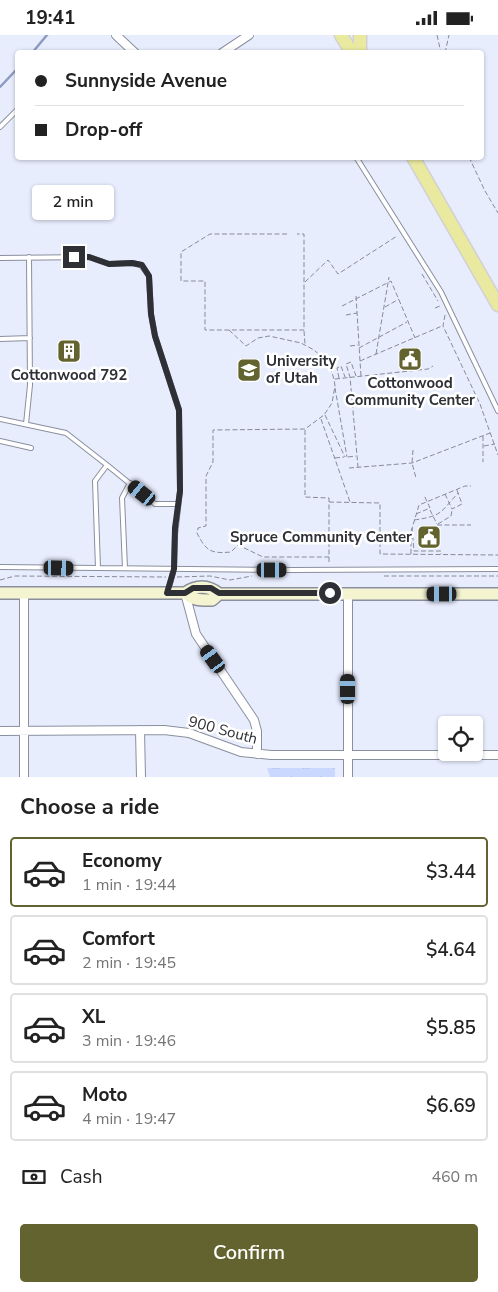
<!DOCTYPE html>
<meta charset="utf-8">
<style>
body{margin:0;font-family:"Nunito Sans",sans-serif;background:#f2f2f2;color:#222;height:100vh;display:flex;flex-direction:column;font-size:19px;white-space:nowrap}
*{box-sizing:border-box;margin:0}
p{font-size:16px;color:#767676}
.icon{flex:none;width:28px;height:28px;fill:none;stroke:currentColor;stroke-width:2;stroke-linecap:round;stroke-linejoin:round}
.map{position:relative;height:742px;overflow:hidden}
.drawer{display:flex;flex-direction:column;background:#fff;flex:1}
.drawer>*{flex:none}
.guide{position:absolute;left:15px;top:15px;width:469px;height:110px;border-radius:5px;box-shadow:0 1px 4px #0004;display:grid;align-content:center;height:110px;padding:0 20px;background:#fff}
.tools{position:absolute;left:438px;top:681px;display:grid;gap:10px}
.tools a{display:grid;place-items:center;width:45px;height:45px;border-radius:5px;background:#fff;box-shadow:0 1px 4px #0004;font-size:25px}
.end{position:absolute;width:22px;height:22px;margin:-11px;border:6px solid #2e3036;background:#fff;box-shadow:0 0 0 2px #fff}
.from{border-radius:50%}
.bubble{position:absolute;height:35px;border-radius:5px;background:#fff;box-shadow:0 1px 4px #0004;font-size:16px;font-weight:600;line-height:35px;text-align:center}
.car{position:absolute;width:15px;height:30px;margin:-15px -8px;border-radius:6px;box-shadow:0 0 4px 1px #0007;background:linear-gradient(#222 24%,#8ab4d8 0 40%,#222 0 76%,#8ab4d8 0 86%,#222 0)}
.guide b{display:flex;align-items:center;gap:18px;height:48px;font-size:19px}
.guide b+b{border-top:1px solid #e0e0e0}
.guide i{width:12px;height:12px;background:#222}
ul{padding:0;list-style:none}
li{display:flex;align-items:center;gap:15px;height:70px;margin:0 10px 8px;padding:0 10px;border:2px solid #e0e0e0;border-radius:5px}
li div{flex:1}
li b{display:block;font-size:19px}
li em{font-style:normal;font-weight:600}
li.on{border-color:#636330}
li>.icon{width:45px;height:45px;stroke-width:1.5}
h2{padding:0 20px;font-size:22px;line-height:60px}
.pay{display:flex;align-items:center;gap:12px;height:55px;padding:0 20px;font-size:19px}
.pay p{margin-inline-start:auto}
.cta{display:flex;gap:10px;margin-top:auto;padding:10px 20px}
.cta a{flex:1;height:58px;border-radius:5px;background:#636330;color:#fff;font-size:20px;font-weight:600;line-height:58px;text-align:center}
.status{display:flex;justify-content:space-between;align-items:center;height:35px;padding:0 25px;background:#fff;direction:ltr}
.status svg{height:14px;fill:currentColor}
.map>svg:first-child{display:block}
.park{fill:url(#park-tufts)}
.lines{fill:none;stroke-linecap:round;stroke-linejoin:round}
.stream{stroke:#8e9bc1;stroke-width:2.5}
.service-casing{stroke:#8a8f9e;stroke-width:6}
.minor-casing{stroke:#8a8f9e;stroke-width:10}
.secondary-casing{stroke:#8a8f9e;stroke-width:14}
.primary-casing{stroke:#d1d1d3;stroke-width:15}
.path{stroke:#878b96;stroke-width:1;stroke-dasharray:5 2.5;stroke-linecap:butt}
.service{stroke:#fff;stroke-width:4}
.minor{stroke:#fff;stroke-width:8}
.secondary{stroke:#f4f4d0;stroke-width:11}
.primary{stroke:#e9e9a0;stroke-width:12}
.route{stroke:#2e3036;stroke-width:6}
.labels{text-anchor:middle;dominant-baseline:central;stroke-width:5;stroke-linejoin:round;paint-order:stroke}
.poi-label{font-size:15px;font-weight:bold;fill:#2e3036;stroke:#fff}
.street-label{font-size:15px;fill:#2e3036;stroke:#fff}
</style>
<div class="status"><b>19:41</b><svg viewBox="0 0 49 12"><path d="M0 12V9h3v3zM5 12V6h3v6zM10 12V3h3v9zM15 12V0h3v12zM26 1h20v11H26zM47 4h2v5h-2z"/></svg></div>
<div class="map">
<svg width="498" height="742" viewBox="0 0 498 742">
<defs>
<pattern id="park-tufts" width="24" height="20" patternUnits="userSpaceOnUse" patternTransform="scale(1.25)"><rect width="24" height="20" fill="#cad7fe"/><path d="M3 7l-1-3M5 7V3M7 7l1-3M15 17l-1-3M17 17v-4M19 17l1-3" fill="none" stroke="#aeb9da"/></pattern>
</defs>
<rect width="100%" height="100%" fill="#e8edfe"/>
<path class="park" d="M267,733H335V742H270Z"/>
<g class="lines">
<path class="stream" d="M32,18L47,0
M0,52L18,33"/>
<g class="service-casing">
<path id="service" d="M0,92L18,74
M356,122L441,257L498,376
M0,223L89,222L109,229L132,228L141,230L149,241L151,279L155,301L179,375L180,456L175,500L174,534L168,556
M0,304L30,303
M0,384L66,398L107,430
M26,389L30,350L29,222
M0,406L31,413
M0,532L98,533L95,446L107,430L155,469H178
M98,533L292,535L498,534
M125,533L122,463L130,448"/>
</g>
<g class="minor-casing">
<path id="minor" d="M116,0L135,18
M222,18L249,0
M24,558V742
M185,558L196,599L254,685L257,696V719
M140,695L141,742
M0,696L164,695L189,698L241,717L271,720H498
M348,742V559"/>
</g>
<g class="secondary-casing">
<path id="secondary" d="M0,558H185C197,550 208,550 219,559H498
M185,558C194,566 201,565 212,565L219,559"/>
</g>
<g class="primary-casing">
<path id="primary" d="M341,0L352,18
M360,0V18
M413,122L498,270"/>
</g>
<path class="path" d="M437,0L441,18
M445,18L449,0
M469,122L485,156L498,178
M287,199H210L181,217V246H205V295H304V199H297
M422,239L438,266
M305,247L328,225L338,239L397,201
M356,261L360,326
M342,271L391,246L415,303
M385,272L399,264
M435,273L440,271
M346,280L357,278
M445,280L443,291L480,369L498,420
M229,295L246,311L258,303L269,301L301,308L314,315L323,323L330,332L334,344L335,351L332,368L324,380L305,394L213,395V427L206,441V491L198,493L197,498C206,516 211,519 231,517L238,510L263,522H329
M304,296L305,309
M350,311L358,310
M359,313L407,287
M376,319L389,242
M356,341L351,327L346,329L350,342L358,432
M361,341L360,326L442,291
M339,343L337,333L341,331L345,342
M335,344L428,334L433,331
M335,353L347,422
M325,380L345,422
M321,384L350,467
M305,395V462L329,463V528
M483,401V427
M484,411L495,409
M413,415L412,428L416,443
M348,422L356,421
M335,423L344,422
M349,433L412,428L490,398
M445,459L452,474L462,469L457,455
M329,467L380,468V519L498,520
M430,475L437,489
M416,479L430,473L424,460
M414,485C442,481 440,478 458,458
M438,489L451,481L452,475
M437,490H471
M412,493L414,516H441V519
M411,519V497L419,470L465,451H471
M384,541H498
M177,542L210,541L230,545L252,541
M0,545L15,541L166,542"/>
<use href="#service" class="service"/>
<use href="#minor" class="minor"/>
<use href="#secondary" class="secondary"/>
<use href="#primary" class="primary"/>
</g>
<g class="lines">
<path class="route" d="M74,222H89L109,229L132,228L142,230L149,241L151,279L155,301L179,375L180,456L175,493L174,534L167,558H185L193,553H211L219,558H330"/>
</g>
<defs>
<g id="building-square" transform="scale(1.25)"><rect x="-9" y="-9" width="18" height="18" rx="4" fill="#636330" stroke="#fff"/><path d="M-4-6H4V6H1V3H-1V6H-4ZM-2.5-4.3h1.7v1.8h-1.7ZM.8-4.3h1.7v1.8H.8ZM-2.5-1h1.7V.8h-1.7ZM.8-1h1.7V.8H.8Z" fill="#fff"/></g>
<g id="civic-square" transform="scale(1.25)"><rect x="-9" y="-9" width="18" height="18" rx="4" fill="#636330" stroke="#fff"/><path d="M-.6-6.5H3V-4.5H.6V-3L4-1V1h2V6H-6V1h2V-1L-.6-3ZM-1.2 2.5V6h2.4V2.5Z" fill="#fff"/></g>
<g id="university-square" transform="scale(1.25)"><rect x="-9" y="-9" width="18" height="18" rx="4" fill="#636330" stroke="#fff"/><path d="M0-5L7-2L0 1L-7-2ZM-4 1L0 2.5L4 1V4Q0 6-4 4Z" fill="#fff"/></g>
</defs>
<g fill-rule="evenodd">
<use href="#building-square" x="69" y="316"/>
<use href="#civic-square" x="410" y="324"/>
<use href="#university-square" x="249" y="335"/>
<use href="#civic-square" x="429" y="502"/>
</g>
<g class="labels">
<g class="poi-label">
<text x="266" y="326" text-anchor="start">University<tspan x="266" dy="17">of Utah</tspan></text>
<text x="69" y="340">Cottonwood 792</text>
<text x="410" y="348">Cottonwood<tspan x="410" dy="17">Community Center</tspan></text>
<text x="412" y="502" text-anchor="end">Spruce Community Center</text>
</g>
<g class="street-label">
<text transform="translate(223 695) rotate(15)">900 South</text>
</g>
</g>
</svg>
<div class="tools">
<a><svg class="icon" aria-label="locate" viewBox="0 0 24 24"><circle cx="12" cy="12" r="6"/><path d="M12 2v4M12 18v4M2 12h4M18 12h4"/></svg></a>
</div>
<i class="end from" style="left:330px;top:558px"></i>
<i class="end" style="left:74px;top:222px"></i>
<div class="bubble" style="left:32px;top:150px;width:82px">2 min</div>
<i class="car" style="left:142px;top:458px;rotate:309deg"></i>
<i class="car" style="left:59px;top:533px;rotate:91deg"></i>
<i class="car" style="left:272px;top:535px;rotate:90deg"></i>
<i class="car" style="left:442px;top:559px;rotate:270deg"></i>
<i class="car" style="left:213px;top:624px;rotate:324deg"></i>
<i class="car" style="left:348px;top:654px;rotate:0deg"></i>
<div class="guide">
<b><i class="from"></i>Sunnyside Avenue</b>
<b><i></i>Drop-off</b>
</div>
</div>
<section class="drawer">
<h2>Choose a ride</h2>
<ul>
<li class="on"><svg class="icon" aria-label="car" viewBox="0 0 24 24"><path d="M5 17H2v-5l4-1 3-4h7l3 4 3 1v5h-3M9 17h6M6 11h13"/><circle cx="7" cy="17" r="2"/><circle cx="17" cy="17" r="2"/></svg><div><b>Economy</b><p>1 min · 19:44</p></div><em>$3.44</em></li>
<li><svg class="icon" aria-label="car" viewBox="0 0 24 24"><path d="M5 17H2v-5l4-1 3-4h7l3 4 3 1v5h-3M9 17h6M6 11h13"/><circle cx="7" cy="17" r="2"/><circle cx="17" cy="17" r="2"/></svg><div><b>Comfort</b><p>2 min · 19:45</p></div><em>$4.64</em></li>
<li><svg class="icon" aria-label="car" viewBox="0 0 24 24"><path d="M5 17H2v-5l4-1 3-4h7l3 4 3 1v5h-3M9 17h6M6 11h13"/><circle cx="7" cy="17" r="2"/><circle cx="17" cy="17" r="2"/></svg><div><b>XL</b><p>3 min · 19:46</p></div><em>$5.85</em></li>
<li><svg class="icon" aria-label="car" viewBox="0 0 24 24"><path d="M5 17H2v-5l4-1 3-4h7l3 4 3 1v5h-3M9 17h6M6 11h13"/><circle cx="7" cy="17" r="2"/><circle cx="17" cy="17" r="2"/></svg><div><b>Moto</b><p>4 min · 19:47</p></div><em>$6.69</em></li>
</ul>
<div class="pay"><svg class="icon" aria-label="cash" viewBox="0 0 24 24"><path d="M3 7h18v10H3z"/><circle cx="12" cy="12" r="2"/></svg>Cash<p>460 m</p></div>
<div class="cta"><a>Confirm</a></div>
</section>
